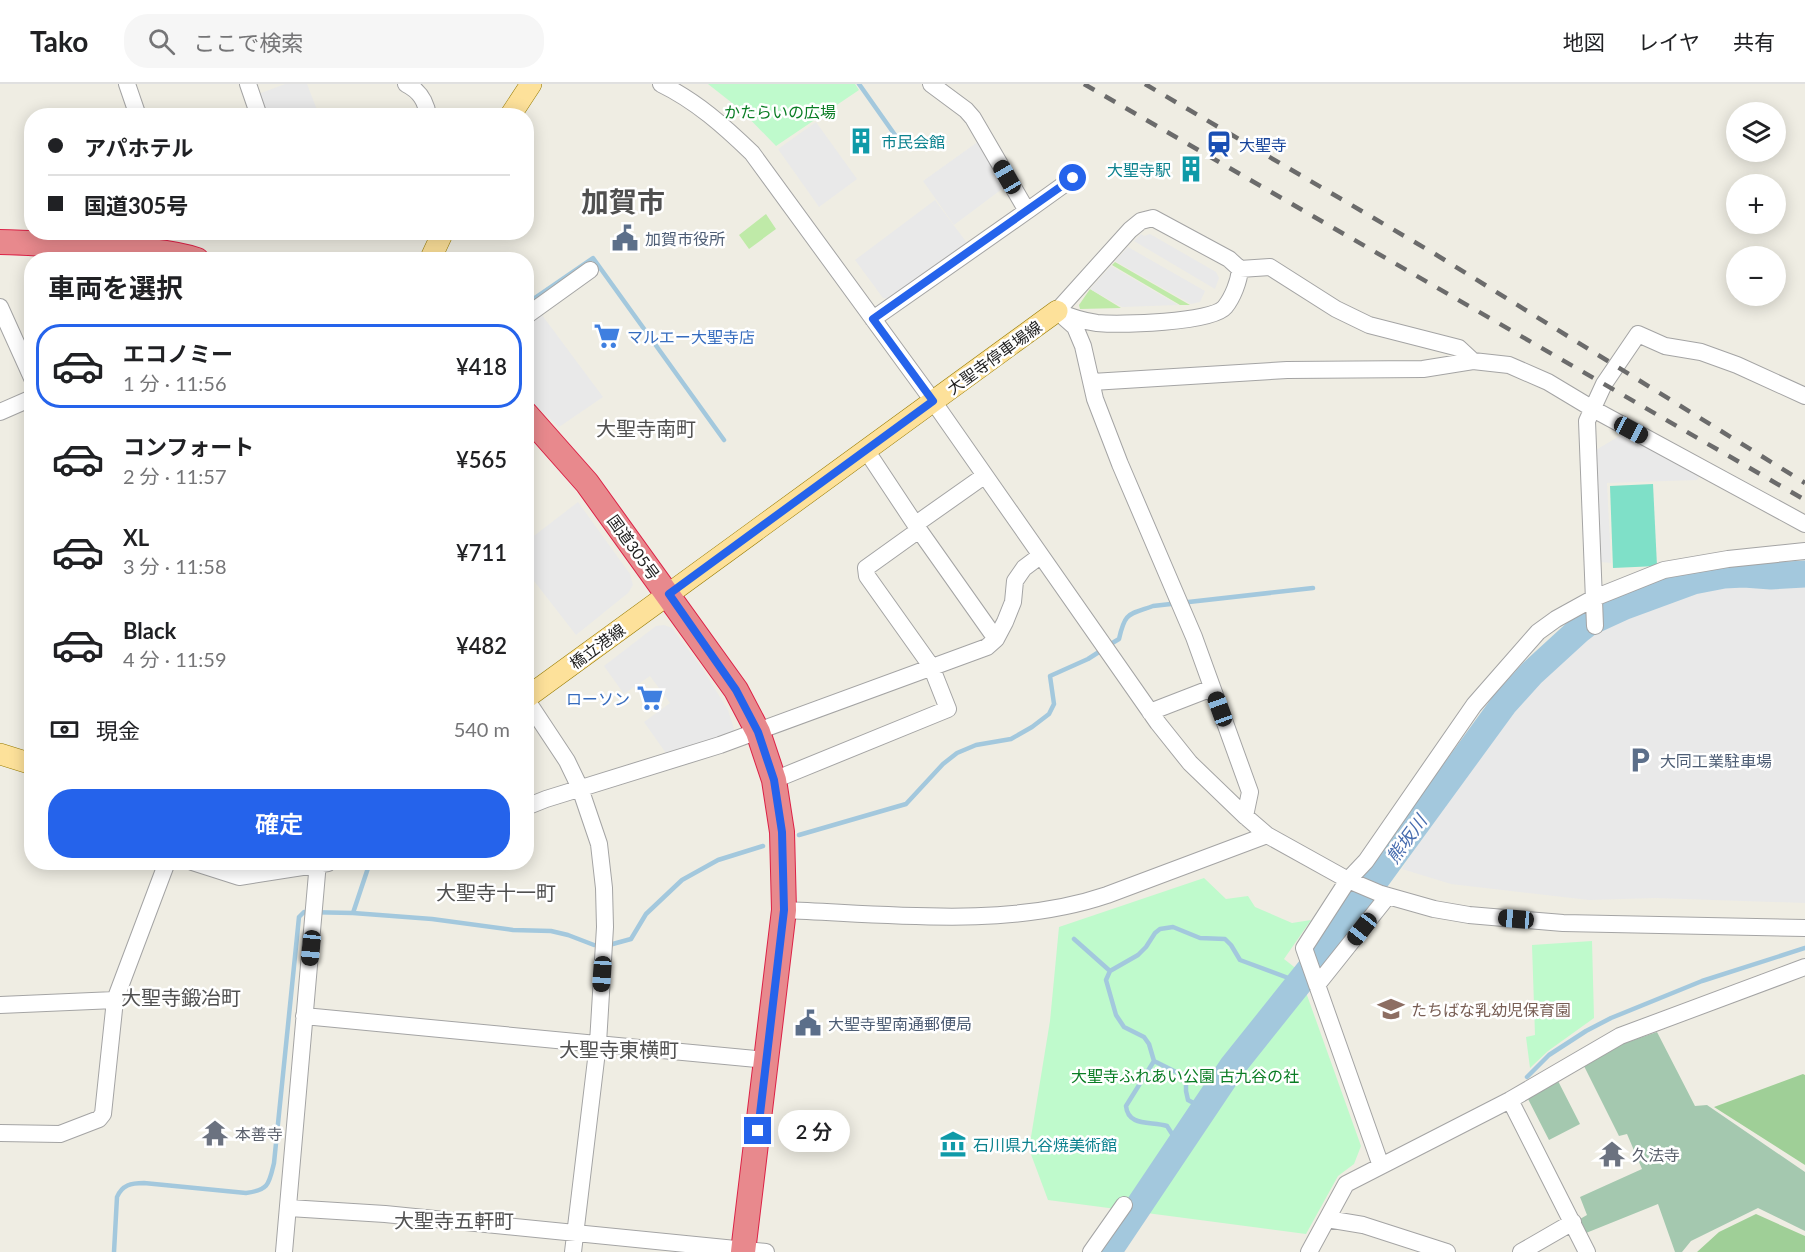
<!DOCTYPE html>
<html lang="ja">
<meta charset="utf-8">
<style>
body{margin:0;font-family:Lato,"Noto Sans JP",sans-serif;background:#f6f6f6;color:#202124;height:100vh;display:flex;flex-direction:column;font-size:22px;white-space:nowrap}
*{box-sizing:border-box;margin:0}
p{font-size:20px;color:#757577}
.icon{flex:none;width:33px;height:33px;fill:none;stroke:currentColor;stroke-width:2;stroke-linecap:round;stroke-linejoin:round}
.map{position:relative;flex:1;overflow:hidden}
.details{position:absolute;left:24px;top:168px;width:510px;height:618px;display:flex;flex-direction:column;background:#fff;border-radius:24px;box-shadow:0 3px 15px #0003}
.details>*{flex:none}
.top-card{position:absolute;left:24px;top:24px;width:510px;height:132px;border-radius:24px;box-shadow:0 3px 15px #0003;display:grid;align-content:center;height:132px;padding:0 24px;background:#fff}
.tools{position:absolute;left:1726px;top:18px;display:grid;gap:12px}
.tools a{display:grid;place-items:center;width:60px;height:60px;border-radius:50%;background:#fff;box-shadow:0 3px 15px #0003;font-size:30px}
.end{position:absolute;width:27px;height:27px;margin:-14px;border:8px solid #2563eb;background:#fff;box-shadow:0 0 0 3px #fff}
.from{border-radius:50%}
.bubble{position:absolute;height:42px;border-radius:21px;background:#fff;box-shadow:0 3px 15px #0003;font-size:20px;font-weight:600;line-height:42px;text-align:center}
.car{position:absolute;width:18px;height:36px;margin:-18px -9px;border-radius:8px;box-shadow:0 0 4px 2px #0007;background:linear-gradient(#222 24%,#8ab4d8 0 40%,#222 0 76%,#8ab4d8 0 86%,#222 0)}
.top-card b{display:flex;align-items:center;gap:21px;height:57px;font-size:22px}
.top-card b+b{border-top:2px solid #e0e0e0}
.top-card i{width:15px;height:15px;background:#202124}
ul{padding:0;list-style:none}
li{display:flex;align-items:center;gap:18px;height:84px;margin:0 12px 9px;padding:0 12px;border:3px solid transparent;border-radius:24px}
li div{flex:1}
li b{display:block;font-size:22px}
li em{font-style:normal;font-weight:600}
li.on{border-color:#2563eb}
li>.icon{width:54px;height:54px;stroke-width:1.5}
h2{padding:0 24px;font-size:27px;line-height:72px}
.pay{display:flex;align-items:center;gap:15px;height:66px;padding:0 24px;font-size:22px}
.pay p{margin-inline-start:auto}
.action{display:flex;gap:12px;margin-top:auto;padding:12px 24px}
.action a{flex:1;height:69px;border-radius:24px;background:#2563eb;color:#fff;font-size:24px;font-weight:600;line-height:69px;text-align:center}
header{display:flex;align-items:center;gap:36px;box-sizing:border-box;height:84px;padding:0 30px;background:#fff;border-bottom:2px solid #e0e0e0}
header strong{font-size:28px}
nav{display:flex;gap:33px;margin-inline-start:auto;font-size:21px}
.search{width:420px;height:54px;background:#f6f6f6;display:flex;align-items:center;gap:15px;box-sizing:border-box;padding:0 21px;border-radius:24px;color:#757577;font-size:22px}
.map>svg:first-child{display:block}
.grass{fill:#bfeaa8}
.forest{fill:#9fcf97}
.cemetery{fill:#a4c8af}
.park{fill:#bffacc}
.pitch{fill:#7fe0c8}
.parking{fill:#e9e9e9}
.lines{fill:none;stroke-linecap:round;stroke-linejoin:round}
.stream{stroke:#a3c8dd;stroke-width:4.5}
.river{stroke:#a3c8dd;stroke-width:27}
.minor-casing{stroke:#a4a4a4;stroke-width:18}
.major-casing{stroke:#977b00;stroke-width:22}
.highway-casing{stroke:#dc2146;stroke-width:26}
.minor{stroke:#fff;stroke-width:16}
.major{stroke:#fde19a;stroke-width:21}
.highway{stroke:#e8898d;stroke-width:24}
.rail{stroke:#6b6b6b;stroke-width:4.5;stroke-dasharray:12 12;stroke-linecap:butt}
.route{stroke:#2563eb;stroke-width:8}
.labels{text-anchor:middle;dominant-baseline:central;stroke-width:5;stroke-linejoin:round;paint-order:stroke}
.park-label{font-size:16px;fill:#0a7d24;stroke:#fff}
.culture-label{font-size:16px;fill:#0d838f;stroke:#fff;text-anchor:start}
.transit-label{font-size:16px;fill:#164399;stroke:#fff;text-anchor:start}
.service-label{font-size:16px;fill:#4e5e75;stroke:#fff;text-anchor:start}
.shop-label{font-size:16px;fill:#366cbe;stroke:#fff;text-anchor:start}
.street-label{font-size:16px;fill:#1d1d1d;stroke:#fff}
.education-label{font-size:16px;fill:#785e54;stroke:#fff;text-anchor:start}
.worship-label{font-size:16px;fill:#5b616d;stroke:#fff;text-anchor:start}
.water-label{font-size:18px;font-style:italic;fill:#486daf;stroke:#fff}
.quarter-label{font-size:20px;fill:#505050;stroke:#fff}
.town-label{font-size:28px;font-weight:bold;fill:#505050;stroke:#fff}
</style>
<header>
<strong>Tako</strong>
<div class="search"><svg class="icon" aria-label="search" viewBox="0 0 24 24"><circle cx="10" cy="10" r="6"/><path d="M15 15l6 6"/></svg>ここで検索</div>
<nav><a>地図</a><a>レイヤ</a><a>共有</a></nav>
</header>
<div class="map">
<svg width="1805" height="1168" viewBox="0 0 1805 1168">
<rect width="100%" height="100%" fill="#efede3"/>
<path class="grass" d="M766,130L776,145L749,165L739,151Z
M1115,178L1190,221H1180L1112,181Z
M1090,205L1121,224L1080,225L1079,221Z"/>
<path class="forest" d="M1803,990L1805,991V1081L1714,1023Z
M1756,1130L1805,1152V1168H1697L1719,1148Z"/>
<path class="cemetery" d="M1657,948L1695,1022L1707,1021L1805,1088V1147L1758,1124L1691,1157L1682,1168H1675L1658,1120L1586,1149L1580,1135L1587,1131L1580,1113L1642,1085L1627,1050L1619,1052L1584,982L1625,959Z
M1558,997L1580,1040L1549,1056L1527,1013Z"/>
<path class="park" d="M708,0H855L859,6L776,62L741,26Z
M1204,794L1226,815L1248,812L1255,823L1292,839L1311,836L1284,875L1298,886L1361,1062L1354,1080L1338,1092L1306,1150L1048,1116L1029,1065L1050,937L1059,843Z
M1592,857L1594,934L1548,967L1530,984L1526,953L1535,951L1532,861Z"/>
<path class="pitch" d="M1653,400L1657,482L1613,484L1610,402Z"/>
<path class="parking" d="M285,0H307L319,31H264L256,11Z
M816,38L857,95L819,123L778,65Z
M979,57L1006,102L954,141L923,97Z
M935,116L967,159L889,215L883,214L855,176Z
M1141,150L1144,152L1150,150L1216,188L1219,194L1215,205L1134,157Z
M1128,163L1205,207L1200,218L1191,220L1115,177Z
M1111,182L1178,221L1122,223L1090,205Z
M542,231L603,313L559,343L527,314L526,241Z
M1626,348L1702,388L1697,396L1607,399L1611,479L1601,478L1596,366Z
M578,418L630,490L633,501L628,509L576,551L534,497L527,476L526,458Z
M1805,497V819L1655,814L1589,816L1451,800L1402,785L1446,714L1502,639L1562,573L1621,532L1689,504L1732,500Z
M664,541L672,544L702,584L728,626L735,648L668,672L644,638L670,619L650,592L624,610L604,582L656,542Z"/>
<g class="lines">
<path class="stream" d="M859,0L895,51
M526,220L593,174L724,356
M1109,561L1119,555C1125,528 1128,531 1153,522L1313,504
M799,751L906,720L943,680L957,669L976,661L1011,655L1032,643L1049,630L1054,620L1050,592L1088,575L1102,566
M353,829L432,835L513,846L551,847L568,851L594,861
M1074,855L1110,887L1138,871L1146,863L1155,849L1160,845L1173,843L1200,854L1225,855L1231,861L1240,876L1299,898
M609,861L631,855L646,830L682,796L718,776L763,762
M1110,887L1106,896L1116,931L1124,943L1144,953L1149,960L1154,977L1126,1022C1128,1043 1151,1037 1167,1042L1174,1053L1176,1064
M1154,977L1186,993C1200,985 1212,985 1226,992
M1186,993V1007L1188,1016L1203,1024
M1527,993L1549,971L1586,947L1611,934L1702,897L1805,864
M114,1168L117,1113C122,1101 131,1099 144,1099L246,1109C269,1106 269,1100 274,1079L299,833L304,828L353,829L370,778"/>
<path class="river" d="M1108,1168L1232,983L1315,879L1504,620L1532,589L1579,546L1588,539L1625,522L1693,497L1724,491L1744,490L1771,492L1805,490"/>
<g class="minor-casing">
<path id="minor" d="M127,0L138,32
M248,0L259,32
M406,0C420,7 426,17 428,32
M661,0C696,17 724,42 752,69L933,317L1158,639L1190,679L1245,732L1267,751L1348,796L1381,810L1434,825L1469,831L1563,839L1805,844
M1027,127L1073,94
M1153,134L1229,175L1240,185C1239,197 1233,213 1225,223C1212,239 1119,241 1097,239C1083,237 1070,233 1057,227L1130,146L1141,137Z
M1240,185L1270,183L1336,225L1369,241L1459,264L1473,277
M0,223L32,294
M1057,227L1075,243L1083,262L1095,315L1120,380L1194,553L1250,708L1245,732
M526,232L590,186
M873,235L1027,127L973,34L966,26L931,0
M1092,298L1287,286L1423,285L1473,277L1509,281L1548,298L1593,325L1805,440
M0,328L32,314
M866,366L919,446L996,555L1005,538L1013,518L1015,497L1024,484L1040,472
M916,440L984,392
M1595,542L1587,337L1604,300L1638,250L1665,262L1701,268L1737,281L1805,312
M526,615L567,677L580,704L599,760L604,804L605,843L598,959L573,1168
M1150,628L1212,604
M774,696L948,625L931,582L867,492L866,484L919,446
M526,723L546,715L720,661L987,563L996,555
M192,778L239,793L328,779
M784,826C888,830 1007,845 1107,811L1267,751
M1317,901L1388,812
M0,921L115,916L167,778
M304,932L766,976
M1510,1016L1587,1168
M0,1049L60,1050L99,1035L103,1030L115,916
M1381,1082L1304,864L1348,796L1366,777L1474,621L1538,548L1556,535L1594,514L1664,486L1728,475L1805,467
M289,1124L385,1130L766,1168
M1327,1135L1363,1141L1447,1168
M284,1168L318,778
M1091,1168L1124,1121
M1309,1168L1346,1100L1510,1016L1620,952L1805,883
M1521,1168L1573,1138"/>
</g>
<g class="major-casing">
<path id="major" d="M510,32L531,0
M430,176L443,148
M526,614L1057,227
M0,670L32,680"/>
</g>
<g class="highway-casing">
<path id="highway" d="M0,158C31,158 61,162 92,163C125,165 166,166 197,176
M526,330L587,399L736,606L758,648L774,696L782,748L784,826L743,1168"/>
</g>
<use href="#minor" class="minor"/>
<use href="#major" class="major"/>
<use href="#highway" class="highway"/>
<path class="rail" d="M1084,0L1805,416
M1145,0L1435,170L1805,399"/>
</g>
<g class="lines">
<path class="route" d="M758,1047L784,826L782,748L774,696L758,648L736,606L669,510L933,317L873,235L1073,94"/>
</g>
<defs>
<g id="building-bare" transform="scale(2.07)"><path d="M-4-6H4V6H1V3H-1V6H-4ZM-2.5-4.3h1.7v1.8h-1.7ZM.8-4.3h1.7v1.8H.8ZM-2.5-1h1.7V.8h-1.7ZM.8-1h1.7V.8H.8Z" fill="#0f9aa8" stroke="#fff" stroke-width="2.5" paint-order="stroke"/></g>
<g id="station-bare" transform="scale(2.07)"><path d="M-3-6H3Q5-6 5-4V2Q5 4 3 4L4.5 6H3L1.5 4h-3L-3 6H-4.5L-3 4Q-5 4-5 2V-4Q-5-6-3-6ZM-3.5-4v3h7v-3ZM-3.5 1v1.5H-2V1ZM2 1v1.5H3.5V1Z" fill="#1a4fb4" stroke="#fff" stroke-width="2.5" paint-order="stroke"/></g>
<g id="civic-bare" transform="scale(2.07)"><path d="M-.6-6.5H3V-4.5H.6V-3L4-1V1h2V6H-6V1h2V-1L-.6-3ZM-1.2 2.5V6h2.4V2.5Z" fill="#5c6f8a" stroke="#fff" stroke-width="2.5" paint-order="stroke"/></g>
<g id="supermarket-bare" transform="scale(2.07)"><path d="M-6-5.5h2.5l.6 2H6L4.5 2H-2.5L-4.4-4H-6ZM-1.5 3.2a1.3 1.3 0 1 0 .1 0ZM3 3.2a1.3 1.3 0 1 0 .1 0Z" fill="#3f7fe0" stroke="#fff" stroke-width="2.5" paint-order="stroke"/></g>
<g id="parking-bare" transform="scale(2.07)"><path d="M-3.5-5.5H1a3.5 3.5 0 0 1 0 7H-1V5.5H-3.5ZM-1-3.4V-.6H.8a1.4 1.4 0 0 0 0-2.8Z" fill="#5c6f8a" stroke="#fff" stroke-width="2.5" paint-order="stroke"/></g>
<g id="school-bare" transform="scale(2.07)"><path d="M0-5L7-2L0 1L-7-2ZM-4 1L0 2.5L4 1V4Q0 6-4 4Z" fill="#8d6e63" stroke="#fff" stroke-width="2.5" paint-order="stroke"/></g>
<g id="temple-bare" transform="scale(2.07)"><path d="M0-6L5-2H3V0L6.5 2.5H4V6H1.5V3h-3V6H-4V2.5H-6.5L-3 0V-2H-5Z" fill="#6b7280" stroke="#fff" stroke-width="2.5" paint-order="stroke"/></g>
<g id="museum-bare" transform="scale(2.07)"><path d="M0-6L6-3V-2H-6V-3ZM-5-1h2V3h-2ZM-1-1h2V3h-2ZM3-1h2V3H3ZM-6 4H6V6H-6Z" fill="#0f9aa8" stroke="#fff" stroke-width="2.5" paint-order="stroke"/></g>
</defs>
<g fill-rule="evenodd">
<use href="#building-bare" x="861" y="57"/>
<use href="#station-bare" x="1219" y="60"/>
<use href="#building-bare" x="1191" y="85"/>
<use href="#civic-bare" x="625" y="154"/>
<use href="#supermarket-bare" x="607" y="252"/>
<use href="#supermarket-bare" x="650" y="614"/>
<use href="#parking-bare" x="1640" y="676"/>
<use href="#school-bare" x="1391" y="925"/>
<use href="#civic-bare" x="808" y="939"/>
<use href="#temple-bare" x="215" y="1049"/>
<use href="#museum-bare" x="953" y="1060"/>
<use href="#temple-bare" x="1612" y="1070"/>
</g>
<g class="labels">
<g class="park-label">
<text x="780" y="27">かたらいの広場</text>
<text x="1185" y="991">大聖寺ふれあい公園 古九谷の社</text>
</g>
<g class="culture-label">
<text x="881" y="57">市民会館</text>
<text x="1171" y="85" text-anchor="end">大聖寺駅</text>
<text x="973" y="1060">石川県九谷焼美術館</text>
</g>
<g class="transit-label">
<text x="1239" y="60">大聖寺</text>
</g>
<g class="service-label">
<text x="645" y="154">加賀市役所</text>
<text x="1660" y="676">大同工業駐車場</text>
<text x="828" y="939">大聖寺聖南通郵便局</text>
</g>
<g class="shop-label">
<text x="627" y="252">マルエー大聖寺店</text>
<text x="630" y="614" text-anchor="end">ローソン</text>
</g>
<g class="street-label">
<text transform="translate(994 273) rotate(-36)">大聖寺停車場線</text>
<text transform="translate(634 463) rotate(54)">国道305号</text>
<text transform="translate(597 562) rotate(-36)">橋立港線</text>
</g>
<g class="education-label">
<text x="1411" y="925">たちばな乳幼児保育園</text>
</g>
<g class="worship-label">
<text x="235" y="1049">本善寺</text>
<text x="1632" y="1070">久法寺</text>
</g>
<g class="water-label">
<text transform="translate(1406 755) rotate(-54)">熊坂川</text>
</g>
<g class="quarter-label">
<text x="646" y="344">大聖寺南町</text>
<text x="496" y="808">大聖寺十一町</text>
<text x="181" y="913">大聖寺鍛冶町</text>
<text x="619" y="965">大聖寺東横町</text>
<text x="454" y="1136">大聖寺五軒町</text>
</g>
<g class="town-label">
<text x="623" y="117">加賀市</text>
</g>
</g>
</svg>
<div class="tools">
<a><svg class="icon" aria-label="layers" viewBox="0 0 24 24"><path d="M12 4l9 5-9 5-9-5zM3 14l9 5 9-5"/></svg></a>
<a>+</a>
<a>−</a>
</div>
<i class="end from" style="left:1073px;top:94px"></i>
<i class="end" style="left:758px;top:1047px"></i>
<div class="bubble" style="left:778px;top:1026px;width:72px">2 分</div>
<i class="car" style="left:1007px;top:93px;rotate:330deg"></i>
<i class="car" style="left:1631px;top:346px;rotate:118deg"></i>
<i class="car" style="left:1220px;top:625px;rotate:340deg"></i>
<i class="car" style="left:1516px;top:835px;rotate:275deg"></i>
<i class="car" style="left:1362px;top:845px;rotate:218deg"></i>
<i class="car" style="left:311px;top:864px;rotate:186deg"></i>
<i class="car" style="left:602px;top:890px;rotate:184deg"></i>
<div class="top-card">
<b><i class="from"></i>アパホテル</b>
<b><i></i>国道305号</b>
</div>
<section class="details">
<h2>車両を選択</h2>
<ul>
<li class="on"><svg class="icon" aria-label="car" viewBox="0 0 24 24"><path d="M5 17H2v-5l4-1 3-4h7l3 4 3 1v5h-3M9 17h6M6 11h13"/><circle cx="7" cy="17" r="2"/><circle cx="17" cy="17" r="2"/></svg><div><b>エコノミー</b><p>1 分 · 11:56</p></div><em>¥418</em></li>
<li><svg class="icon" aria-label="car" viewBox="0 0 24 24"><path d="M5 17H2v-5l4-1 3-4h7l3 4 3 1v5h-3M9 17h6M6 11h13"/><circle cx="7" cy="17" r="2"/><circle cx="17" cy="17" r="2"/></svg><div><b>コンフォート</b><p>2 分 · 11:57</p></div><em>¥565</em></li>
<li><svg class="icon" aria-label="car" viewBox="0 0 24 24"><path d="M5 17H2v-5l4-1 3-4h7l3 4 3 1v5h-3M9 17h6M6 11h13"/><circle cx="7" cy="17" r="2"/><circle cx="17" cy="17" r="2"/></svg><div><b>XL</b><p>3 分 · 11:58</p></div><em>¥711</em></li>
<li><svg class="icon" aria-label="car" viewBox="0 0 24 24"><path d="M5 17H2v-5l4-1 3-4h7l3 4 3 1v5h-3M9 17h6M6 11h13"/><circle cx="7" cy="17" r="2"/><circle cx="17" cy="17" r="2"/></svg><div><b>Black</b><p>4 分 · 11:59</p></div><em>¥482</em></li>
</ul>
<div class="pay"><svg class="icon" aria-label="cash" viewBox="0 0 24 24"><path d="M3 7h18v10H3z"/><circle cx="12" cy="12" r="2"/></svg>現金<p>540 m</p></div>
<div class="action"><a>確定</a></div>
</section>
</div>
